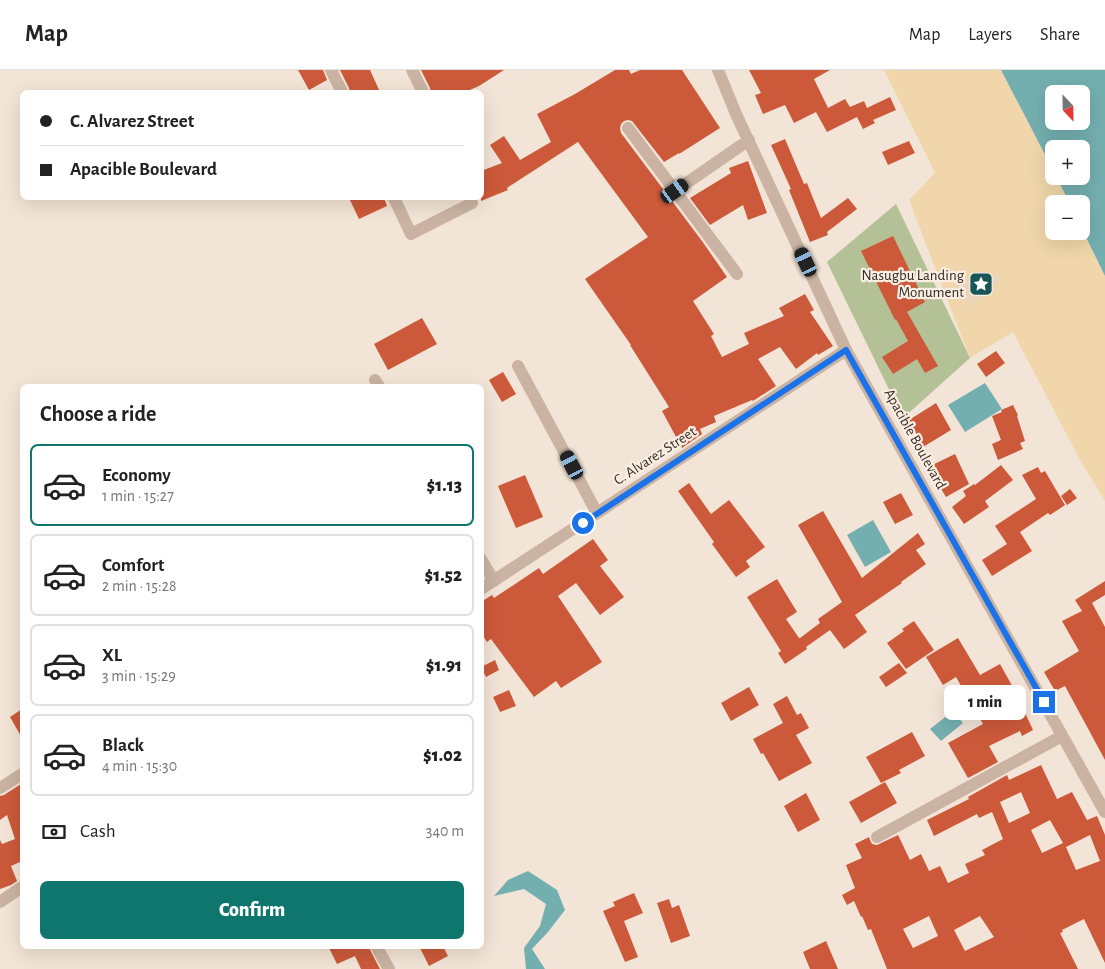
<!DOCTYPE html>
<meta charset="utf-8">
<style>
body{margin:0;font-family:"Alegreya Sans",sans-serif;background:#f6f6f6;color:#222;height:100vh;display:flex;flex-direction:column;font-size:19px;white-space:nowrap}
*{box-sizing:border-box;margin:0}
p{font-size:16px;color:#767676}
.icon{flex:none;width:28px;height:28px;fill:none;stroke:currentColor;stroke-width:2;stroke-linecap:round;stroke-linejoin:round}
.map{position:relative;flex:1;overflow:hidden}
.sheet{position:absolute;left:20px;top:314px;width:464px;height:565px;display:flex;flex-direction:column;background:#fff;border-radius:8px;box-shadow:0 5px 20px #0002}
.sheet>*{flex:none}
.hud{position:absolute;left:20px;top:20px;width:464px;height:110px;border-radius:8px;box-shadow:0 5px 20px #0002;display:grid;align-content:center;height:110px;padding:0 20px;background:#fff}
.needle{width:32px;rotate:158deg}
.fabs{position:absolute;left:1045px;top:15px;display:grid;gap:10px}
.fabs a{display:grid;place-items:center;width:45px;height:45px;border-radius:8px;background:#fff;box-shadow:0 5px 20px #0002;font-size:25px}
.end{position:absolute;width:22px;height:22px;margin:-11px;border:6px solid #1a73e8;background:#fff;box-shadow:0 0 0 2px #fff}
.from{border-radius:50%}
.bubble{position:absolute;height:35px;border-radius:8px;background:#fff;box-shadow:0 5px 20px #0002;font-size:16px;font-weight:800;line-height:35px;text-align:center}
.car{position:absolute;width:15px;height:30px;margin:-15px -8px;border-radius:6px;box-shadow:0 0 4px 1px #0007;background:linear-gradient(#222 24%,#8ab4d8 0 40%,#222 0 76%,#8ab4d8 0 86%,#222 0)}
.hud b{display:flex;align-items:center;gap:18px;height:48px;font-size:19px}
.hud b+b{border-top:1px solid #e0e0e0}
.hud i{width:12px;height:12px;background:#222}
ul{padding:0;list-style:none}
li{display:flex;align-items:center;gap:15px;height:82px;margin:0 10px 8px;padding:0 10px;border:2px solid #e0e0e0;border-radius:8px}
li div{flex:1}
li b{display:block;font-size:19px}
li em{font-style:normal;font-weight:800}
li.on{border-color:#0f766e}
li>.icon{width:45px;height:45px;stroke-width:1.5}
h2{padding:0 20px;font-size:22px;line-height:60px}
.pay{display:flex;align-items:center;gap:12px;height:55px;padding:0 20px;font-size:19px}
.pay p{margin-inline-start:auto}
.action{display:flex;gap:10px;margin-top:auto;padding:10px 20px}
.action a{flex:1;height:58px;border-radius:8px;background:#0f766e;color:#fff;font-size:20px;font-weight:800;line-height:58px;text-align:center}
header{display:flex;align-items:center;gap:30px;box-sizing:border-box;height:70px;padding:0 25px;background:#fff;border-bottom:1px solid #e0e0e0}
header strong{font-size:24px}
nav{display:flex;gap:28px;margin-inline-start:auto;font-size:18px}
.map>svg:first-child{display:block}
.green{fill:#b4c196}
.sand{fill:#f0d6aa}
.plaza{fill:#ebd5bc}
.water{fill:#74afb0;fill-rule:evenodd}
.building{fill:#cc5a3a;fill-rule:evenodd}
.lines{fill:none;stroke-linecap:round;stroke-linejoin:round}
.minor{stroke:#cab3a2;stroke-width:12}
.route{stroke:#1a73e8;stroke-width:6}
.labels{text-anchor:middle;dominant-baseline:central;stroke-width:4.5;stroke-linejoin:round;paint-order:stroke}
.poi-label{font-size:15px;fill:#342925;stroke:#faeee2;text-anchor:end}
.street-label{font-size:15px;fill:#342925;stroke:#faeee2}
</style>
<header>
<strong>Map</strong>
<nav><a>Map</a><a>Layers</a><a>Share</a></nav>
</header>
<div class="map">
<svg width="1105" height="899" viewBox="0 0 1105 899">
<rect width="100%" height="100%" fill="#f2e4d6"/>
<path class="green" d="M896,134L970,288L903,348L827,192Z"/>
<path class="sand" d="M884,0H1001L1054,102V106H1056L1070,134H1054V161H1081V157L1105,206V431L1081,392L1013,262L970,288L909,130L935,103Z"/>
<path class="plaza" d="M999,203L1003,210L980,221L983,229L968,237L956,214L971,206L976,214Z"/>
<path class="water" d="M1001,0H1105V206L1081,157V134H1070L1056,106H1081V79H1054V102ZM1054,24H1081V51H1054Z
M985,313L1002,339L965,362L948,335Z
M873,450L891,482L865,497L847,465Z
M953,641L963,653L941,671L930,659Z
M528,801L557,820L565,840L548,862L532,879L545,899H526L524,878L540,856L546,834L524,819L494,826L508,810Z"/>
<path class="building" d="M298,0H323L327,10L309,20Z
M340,0H370L380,22H350L349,18Z
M421,0H504L479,16L465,22H431L430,18Z
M615,0H629L631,4L640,0H682L720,58L679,84V83L664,92L632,51L628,50L624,51L621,54L620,58L621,63L702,171L727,207L693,231L714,264L711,266L722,287L749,274L744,263L784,246L779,238L805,224L814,240L810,242L833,276L818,285L817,283L796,299L780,277L758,289L776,316L753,331L752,330L714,346L716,352L700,359L702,364L682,378L662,341L669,337L630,275H631L585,209L648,167L578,72L507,118L508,120L481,131V101L502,93L490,75L504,66L520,90L551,72L537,44L575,24Z
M749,0H830L814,9L828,38L845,29L850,37L864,31L867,38L890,27L896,40L873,50L875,53L863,59L857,47L827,62L816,42L794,53L785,35L763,44L755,25L761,23Z
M785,69L804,114L807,113L821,148L848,128L857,139L827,162L828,165L810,172L789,120L791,119L771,75Z
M909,71L915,83L888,95L882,82Z
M748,91L767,143L748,150L743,135L710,155L690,128L731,103L729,98Z
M349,128H384L387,136L359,149Z
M893,166L925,232L907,242L938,296L925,303L917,289L893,304L882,287L908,271L896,249L895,250L861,181Z
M422,248L437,274L388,300L374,274Z
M996,281L1005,293L986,307L977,294Z
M503,302L516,324L502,332L489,310Z
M936,333L951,360L923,377L909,350Z
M1013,335L1018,345L1017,346L1025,371L1020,373L1023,379L998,390L992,374L1001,370L992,346L1002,342L1001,340Z
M955,384L969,414L946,427L928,397Z
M1001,395L1013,410L985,431L989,437L964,454L952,437L966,426L963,421L974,414L975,415Z
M1038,397L1041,403L1045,401L1065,435L1050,445L1048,443L1020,462L1032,481L992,506L982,490L1007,474L995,456L1036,429L1022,405Z
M525,405L543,447L516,458L498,416Z
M689,413L711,444L729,430L765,477L746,491L750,497L736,507L712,474L714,472L678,421Z
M1070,419L1077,428L1067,435L1061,426Z
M901,423L913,445L895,454L883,432Z
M823,441L862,508L918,463L925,474L916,480L926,494L901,512L902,513L855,545L867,562L844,579L830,560L806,577L807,579L785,594L778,583L781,581L747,527L777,509L797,542L786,549L799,568H800L820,553L818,549L842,532L798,455Z
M593,469L608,490L600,496L624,527L600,545L576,513L558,526L602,592L561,618L556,611L534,627L491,569L487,572L481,563V532L492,525L494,528L539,498L543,504Z
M1105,511V525L1092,533L1105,557V690L1065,616L1055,621L1044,602L1079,581L1062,551L1082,541L1075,530Z
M914,551L934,580L906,599L887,573L904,561L902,559Z
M958,568L980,605L1000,594L1015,621L1033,660L1022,666L1020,661L989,676L998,692L968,708L948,673L983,654L956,607L943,615L926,587Z
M495,590L499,600L486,607L481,597Z
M899,593L907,603L886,617L879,607Z
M749,617L759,635L731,651L721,633Z
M509,620L516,636L500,642L493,627Z
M787,626L797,645L801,643L809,658L796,665L812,693L779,711L763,683L761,684L753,669L783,653L773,634Z
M22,639V668L10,647Z
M912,662L925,686L899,700L901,703L881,713L866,687Z
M1041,695L1057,729L1072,722L1087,750L1097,746L1105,765V893L1084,849L1062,860L1063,862L1060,863L1078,899H887L871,859L868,860L862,846L861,847L854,831L847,835L842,825L855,818L846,795L862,788L855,774L869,767L870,770L872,774L877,775L898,765L910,790L921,784L929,801L940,796L948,813L969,803L965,794L985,785L982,780L1003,769L992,742L979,748L977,744L934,766L927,750L969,729L968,727L1007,705L1009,710ZM1021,722L1030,743L1009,753L1000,732ZM1050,750L1063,773L1042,783L1031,760ZM1090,765L1100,791L1076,800L1066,777ZM929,846L938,866L913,878L903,859ZM980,846L994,867L965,881L954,860Z
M885,712L897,733L861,753L849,732Z
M21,714L22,718V791L11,796L17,811L11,815L0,819V770L2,774L15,769L7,745L0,750V726L4,725Z
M806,723L820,750L798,762L784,736Z
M634,823L643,843L624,851L638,887L625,892L603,841L615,836L613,832Z
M669,829L672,838L679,835L690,866L671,873L657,833Z
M826,871L838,899H810L803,882Z
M328,876H368L380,899H361L355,886L337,894Z
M419,876H443L448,886L429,896Z"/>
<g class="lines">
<path class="minor" d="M331,0L342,22
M412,0L423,22
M718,0L736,44L846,280L1105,742
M628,58L737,204
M675,121L749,70
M394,128L411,164L472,133L470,128
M518,296L597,443
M375,310L379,316
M481,489L494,511
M481,519L846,280
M0,718L22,704
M877,767L1062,666
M0,832L22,817
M376,876L389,899"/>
</g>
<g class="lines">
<path class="route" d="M583,453L846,280L1044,632"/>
</g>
<defs>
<g id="sight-square" transform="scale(1.25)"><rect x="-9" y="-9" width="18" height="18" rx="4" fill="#195557" stroke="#faeee2"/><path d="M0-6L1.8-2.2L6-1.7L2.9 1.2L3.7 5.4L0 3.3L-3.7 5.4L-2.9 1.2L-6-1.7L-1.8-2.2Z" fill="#fff"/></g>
</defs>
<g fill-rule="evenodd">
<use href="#sight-square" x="981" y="214"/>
</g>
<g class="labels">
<g class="poi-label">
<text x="964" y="205">Nasugbu Landing<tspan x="964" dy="17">Monument</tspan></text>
</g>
<g class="street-label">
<text transform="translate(915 369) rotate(61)">Apacible Boulevard</text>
<text transform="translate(655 386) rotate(-33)">C. Alvarez Street</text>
</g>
</g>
</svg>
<div class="fabs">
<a><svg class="needle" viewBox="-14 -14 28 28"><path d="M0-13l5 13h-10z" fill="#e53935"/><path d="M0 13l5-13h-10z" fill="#767676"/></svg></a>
<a>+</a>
<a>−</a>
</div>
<i class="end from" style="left:583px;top:453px"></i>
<i class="end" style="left:1044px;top:632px"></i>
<div class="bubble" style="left:944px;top:615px;width:82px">1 min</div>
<i class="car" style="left:675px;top:121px;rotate:55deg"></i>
<i class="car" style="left:806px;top:192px;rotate:335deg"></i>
<i class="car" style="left:572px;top:395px;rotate:332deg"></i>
<div class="hud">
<b><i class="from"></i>C. Alvarez Street</b>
<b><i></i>Apacible Boulevard</b>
</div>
<section class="sheet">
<h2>Choose a ride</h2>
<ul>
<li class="on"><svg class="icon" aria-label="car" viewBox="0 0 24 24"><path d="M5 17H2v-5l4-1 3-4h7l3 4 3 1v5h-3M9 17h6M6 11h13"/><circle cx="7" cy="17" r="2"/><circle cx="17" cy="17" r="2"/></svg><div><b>Economy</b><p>1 min · 15:27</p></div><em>$1.13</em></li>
<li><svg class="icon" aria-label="car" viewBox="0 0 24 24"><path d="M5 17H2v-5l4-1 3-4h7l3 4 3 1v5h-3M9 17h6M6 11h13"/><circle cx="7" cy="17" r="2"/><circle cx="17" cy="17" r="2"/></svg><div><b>Comfort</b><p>2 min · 15:28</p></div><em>$1.52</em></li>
<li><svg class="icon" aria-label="car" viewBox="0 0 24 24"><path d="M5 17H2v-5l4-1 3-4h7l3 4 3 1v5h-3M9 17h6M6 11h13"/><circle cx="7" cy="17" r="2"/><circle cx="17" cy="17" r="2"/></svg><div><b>XL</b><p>3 min · 15:29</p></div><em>$1.91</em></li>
<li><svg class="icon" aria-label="car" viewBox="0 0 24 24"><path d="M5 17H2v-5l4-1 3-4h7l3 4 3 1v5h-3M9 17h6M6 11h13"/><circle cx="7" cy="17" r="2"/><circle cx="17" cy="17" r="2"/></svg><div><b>Black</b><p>4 min · 15:30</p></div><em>$1.02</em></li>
</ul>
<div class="pay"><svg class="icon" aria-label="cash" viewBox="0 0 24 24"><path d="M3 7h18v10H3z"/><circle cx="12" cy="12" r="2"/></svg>Cash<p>340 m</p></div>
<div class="action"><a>Confirm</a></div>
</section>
</div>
